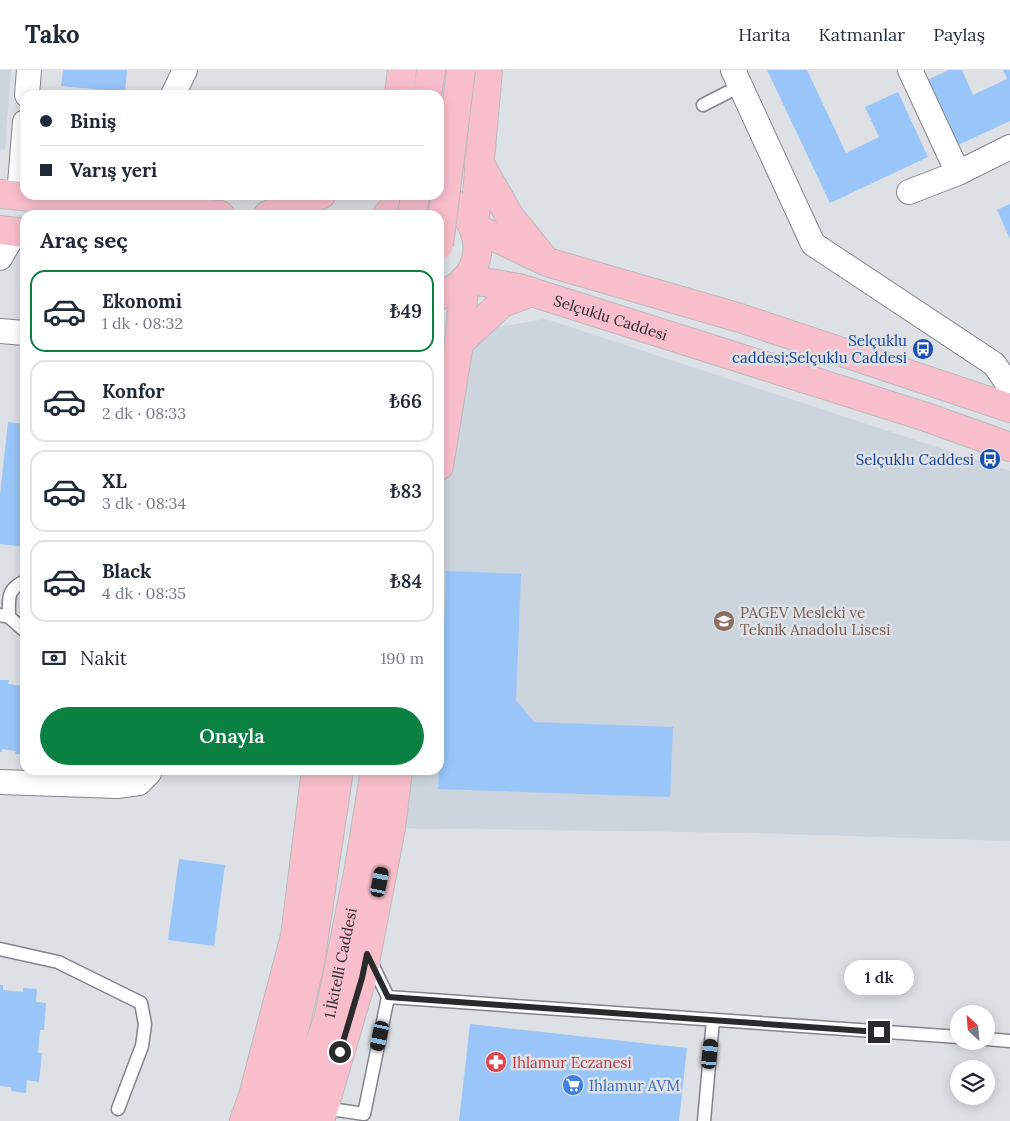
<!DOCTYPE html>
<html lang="tr">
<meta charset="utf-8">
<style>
body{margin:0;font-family:Lora,serif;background:#f2f2f3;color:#1f2937;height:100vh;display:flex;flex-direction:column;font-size:19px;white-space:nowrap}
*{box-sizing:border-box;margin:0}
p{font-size:16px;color:#747a83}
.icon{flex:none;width:28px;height:28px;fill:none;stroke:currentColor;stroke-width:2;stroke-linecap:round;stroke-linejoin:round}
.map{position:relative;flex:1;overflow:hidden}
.panel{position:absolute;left:20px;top:140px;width:424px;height:565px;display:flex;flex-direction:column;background:#fff;border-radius:15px;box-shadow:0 2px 12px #0003}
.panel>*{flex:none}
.guide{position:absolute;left:20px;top:20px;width:424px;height:110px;border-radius:15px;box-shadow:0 2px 12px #0003;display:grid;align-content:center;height:110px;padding:0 20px;background:#fff}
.needle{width:32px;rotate:334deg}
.controls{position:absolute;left:950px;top:935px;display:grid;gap:10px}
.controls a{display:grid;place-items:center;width:45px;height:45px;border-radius:50%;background:#fff;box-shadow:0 2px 12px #0003;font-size:25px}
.end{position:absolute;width:22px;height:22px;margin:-11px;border:6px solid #292a2c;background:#fff;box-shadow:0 0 0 2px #fff}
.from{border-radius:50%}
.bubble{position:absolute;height:35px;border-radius:18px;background:#fff;box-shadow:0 2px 12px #0003;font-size:16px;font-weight:600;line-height:35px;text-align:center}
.car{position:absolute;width:15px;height:30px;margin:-15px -8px;border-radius:6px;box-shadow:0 0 4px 1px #0007;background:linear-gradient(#222 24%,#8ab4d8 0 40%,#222 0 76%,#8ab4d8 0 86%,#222 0)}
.guide b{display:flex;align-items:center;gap:18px;height:48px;font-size:19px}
.guide b+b{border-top:1px solid #e0e1e3}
.guide i{width:12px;height:12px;background:#1f2937}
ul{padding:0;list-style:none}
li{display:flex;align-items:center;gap:15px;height:82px;margin:0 10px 8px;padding:0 10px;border:2px solid #e0e1e3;border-radius:15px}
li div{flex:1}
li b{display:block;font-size:19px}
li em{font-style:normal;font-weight:600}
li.on{border-color:#0b8043}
li>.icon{width:45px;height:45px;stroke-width:1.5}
h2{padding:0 20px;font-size:22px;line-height:60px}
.pay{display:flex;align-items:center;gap:12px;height:55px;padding:0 20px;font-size:19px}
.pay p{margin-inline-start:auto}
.button{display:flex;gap:10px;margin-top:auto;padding:10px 20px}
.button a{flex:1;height:58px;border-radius:30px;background:#0b8043;color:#fff;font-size:20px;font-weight:600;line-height:58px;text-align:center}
header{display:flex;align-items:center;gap:30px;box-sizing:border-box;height:70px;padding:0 25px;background:#fff;border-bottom:1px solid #e0e1e3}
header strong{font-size:24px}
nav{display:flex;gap:28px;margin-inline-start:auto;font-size:18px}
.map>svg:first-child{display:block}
.built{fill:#ccd4dd}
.building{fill:#9ac5f9}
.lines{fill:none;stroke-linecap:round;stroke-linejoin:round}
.lane-casing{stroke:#818488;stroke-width:15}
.street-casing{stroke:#818488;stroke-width:26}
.primary-casing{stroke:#bbb;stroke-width:30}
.lane{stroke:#fff;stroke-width:12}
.street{stroke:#fff;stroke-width:24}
.primary{stroke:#f9becb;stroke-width:28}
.primary-bridge-casing{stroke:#bbb;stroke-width:30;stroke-linecap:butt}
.primary-bridge{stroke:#f9becb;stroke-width:28}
.route{stroke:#292a2c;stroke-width:6}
.labels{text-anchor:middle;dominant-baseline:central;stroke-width:5;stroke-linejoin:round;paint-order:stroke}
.street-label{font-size:15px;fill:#292a2c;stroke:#dde0e4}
.transit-label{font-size:15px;fill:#164399;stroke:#dde0e4;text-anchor:end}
.education-label{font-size:15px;fill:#785e54;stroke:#dde0e4;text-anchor:start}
.health-label{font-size:15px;fill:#be3a42;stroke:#dde0e4;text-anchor:start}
.shop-label{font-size:15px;fill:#366cbe;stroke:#dde0e4;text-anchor:start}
</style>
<header>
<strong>Tako</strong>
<nav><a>Harita</a><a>Katmanlar</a><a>Paylaş</a></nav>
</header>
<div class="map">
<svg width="1010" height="1051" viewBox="0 0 1010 1051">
<rect width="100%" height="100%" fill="#dde0e4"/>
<path class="built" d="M0,0H11L5,80L0,79Z
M546,249L1010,401V771L758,763L391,758L397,700H439V396L459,273L497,257Z"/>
<path class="building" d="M63,0H127L125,22L61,16Z
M767,0H807L846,83L879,67L865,37L898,22L928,87L830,133Z
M949,0H962L973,25L1007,9L1003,0H1010V51L958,75L927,10Z
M1010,134V169L997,140Z
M8,352L25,354V477L0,474V425Z
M446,501L521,504L516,630L534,652L673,657L670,727L438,719Z
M0,610H9L8,614L22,616V612H25V684H15L16,681L2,679V682H0Z
M179,789L225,795L214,876L168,870Z
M0,915H3V920L23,922V918L37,919L36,932L46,933L44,960H40L38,983H42L39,1012L27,1010L26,1023L11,1021V1017L0,1016Z
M470,954L687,978L679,1051H459Z"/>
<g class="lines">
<g class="lane-casing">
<path id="lane" d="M703,35L740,16
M0,545L9,547L25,561
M9,547C9,528 6,520 25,511
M98,715L99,700
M0,879L58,892L141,933L145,954L142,976L118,1039
M388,927L959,967
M986,969L1010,971
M324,1038L364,1044L388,927L370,890
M704,1051L713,950"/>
</g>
<g class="street-casing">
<path id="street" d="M733,0L813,174L994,294L1010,317
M910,0L958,103
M27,25L29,0
M173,25L185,0
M909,122L958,103L1010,77
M19,126L25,52
M0,188L15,162
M0,261L25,263
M0,712L117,716L139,713L149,703L150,700"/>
</g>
<g class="primary-casing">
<g id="primary">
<path d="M399,25L402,0"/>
<path d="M427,25L431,0"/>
<path d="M479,92L510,147L541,185"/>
<path d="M0,124L220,145"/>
<path d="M268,145L321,125"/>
<path d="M387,145C395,135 404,130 416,127C462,116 497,174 465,210C457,218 449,222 439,226"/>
<path d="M474,157L547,192L740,248L1010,338"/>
<path d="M474,157L488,0"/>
<path d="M0,160L25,163"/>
<path id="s1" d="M465,209L519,218L926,347L1010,377"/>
<path d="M459,273L465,209"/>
<path d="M439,396L459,273L502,233L532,222"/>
<path d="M244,1051L253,1026L295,866L316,700"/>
<path d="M265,1051L291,973L310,893L339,700"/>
<path id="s2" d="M293,1051L329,946L359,798L375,700"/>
<path d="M320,1051L362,908L391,758L398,700"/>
</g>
</g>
<use href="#lane" class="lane"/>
<use href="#street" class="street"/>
<use href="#primary" class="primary"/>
<g class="primary-bridge-casing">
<path id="primary-bridge" d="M412,145L415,125
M439,175L461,0"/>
</g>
<use href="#primary-bridge" class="primary-bridge"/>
</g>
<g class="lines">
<path class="route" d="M340,982L362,908L367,884L388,927L879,962"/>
</g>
<defs>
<g id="bus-disc" transform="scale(1.125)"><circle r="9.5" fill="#1a4fb4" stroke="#dde0e4"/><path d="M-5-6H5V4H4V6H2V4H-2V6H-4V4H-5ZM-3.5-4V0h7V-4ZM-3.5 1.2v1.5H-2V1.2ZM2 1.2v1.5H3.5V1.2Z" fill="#fff"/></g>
<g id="school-disc" transform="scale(1.125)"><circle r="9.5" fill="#8d6e63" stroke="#dde0e4"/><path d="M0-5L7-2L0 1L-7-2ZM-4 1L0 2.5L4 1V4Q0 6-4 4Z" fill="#fff"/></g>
<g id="pharmacy-disc" transform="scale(1.125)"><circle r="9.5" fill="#e0444e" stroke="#dde0e4"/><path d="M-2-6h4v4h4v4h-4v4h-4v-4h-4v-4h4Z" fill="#fff"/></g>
<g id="supermarket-disc" transform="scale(1.125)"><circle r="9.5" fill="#3f7fe0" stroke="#dde0e4"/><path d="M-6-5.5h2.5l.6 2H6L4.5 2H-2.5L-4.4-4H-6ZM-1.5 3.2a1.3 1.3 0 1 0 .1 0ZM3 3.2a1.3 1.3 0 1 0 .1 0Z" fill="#fff"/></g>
</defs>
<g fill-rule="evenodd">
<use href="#bus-disc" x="923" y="279"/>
<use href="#bus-disc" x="990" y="389"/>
<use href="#school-disc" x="724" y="551"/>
<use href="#pharmacy-disc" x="496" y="992"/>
<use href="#supermarket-disc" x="573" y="1015"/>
</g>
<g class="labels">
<g class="street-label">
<text stroke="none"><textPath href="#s1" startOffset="151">Selçuklu Caddesi</textPath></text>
<text stroke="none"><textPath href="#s2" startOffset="165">1.İkitelli Caddesi</textPath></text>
</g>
<g class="transit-label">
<text x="907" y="270">Selçuklu<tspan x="907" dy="17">caddesi;Selçuklu Caddesi</tspan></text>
<text x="974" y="389">Selçuklu Caddesi</text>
</g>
<g class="education-label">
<text x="740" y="542">PAGEV Mesleki ve<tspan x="740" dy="17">Teknik Anadolu Lisesi</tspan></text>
</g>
<g class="health-label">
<text x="512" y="992">Ihlamur Eczanesi</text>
</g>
<g class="shop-label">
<text x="589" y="1015">Ihlamur AVM</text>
</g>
</g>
</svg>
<div class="controls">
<a><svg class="needle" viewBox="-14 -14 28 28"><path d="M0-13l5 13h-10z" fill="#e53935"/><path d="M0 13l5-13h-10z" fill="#747a83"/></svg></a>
<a><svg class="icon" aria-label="layers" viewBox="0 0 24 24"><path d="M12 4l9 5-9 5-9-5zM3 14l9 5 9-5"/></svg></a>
</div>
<i class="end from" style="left:340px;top:982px"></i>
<i class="end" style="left:879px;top:962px"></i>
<div class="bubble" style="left:844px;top:890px;width:70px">1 dk</div>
<i class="car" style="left:380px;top:812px;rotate:11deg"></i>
<i class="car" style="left:380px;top:966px;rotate:192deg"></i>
<i class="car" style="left:710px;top:984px;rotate:6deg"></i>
<div class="guide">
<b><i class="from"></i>Biniş</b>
<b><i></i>Varış yeri</b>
</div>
<section class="panel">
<h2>Araç seç</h2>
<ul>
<li class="on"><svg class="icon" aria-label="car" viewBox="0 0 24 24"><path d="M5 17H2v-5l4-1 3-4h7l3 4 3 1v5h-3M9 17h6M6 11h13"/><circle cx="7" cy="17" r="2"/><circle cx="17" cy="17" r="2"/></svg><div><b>Ekonomi</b><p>1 dk · 08:32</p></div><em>₺49</em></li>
<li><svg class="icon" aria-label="car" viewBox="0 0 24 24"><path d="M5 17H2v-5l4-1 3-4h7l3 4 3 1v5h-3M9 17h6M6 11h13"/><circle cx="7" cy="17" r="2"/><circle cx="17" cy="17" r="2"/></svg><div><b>Konfor</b><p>2 dk · 08:33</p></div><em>₺66</em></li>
<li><svg class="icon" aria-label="car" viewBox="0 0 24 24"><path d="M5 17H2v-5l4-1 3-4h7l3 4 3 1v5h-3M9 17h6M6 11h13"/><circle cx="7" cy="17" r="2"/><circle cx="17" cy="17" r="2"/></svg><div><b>XL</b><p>3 dk · 08:34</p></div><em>₺83</em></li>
<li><svg class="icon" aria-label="car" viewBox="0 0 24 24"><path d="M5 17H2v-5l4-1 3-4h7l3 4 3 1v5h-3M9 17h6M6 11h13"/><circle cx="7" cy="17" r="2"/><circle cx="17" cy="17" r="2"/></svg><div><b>Black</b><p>4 dk · 08:35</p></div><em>₺84</em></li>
</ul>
<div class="pay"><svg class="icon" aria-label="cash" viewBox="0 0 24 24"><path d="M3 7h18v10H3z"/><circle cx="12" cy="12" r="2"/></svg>Nakit<p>190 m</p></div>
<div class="button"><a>Onayla</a></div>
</section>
</div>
